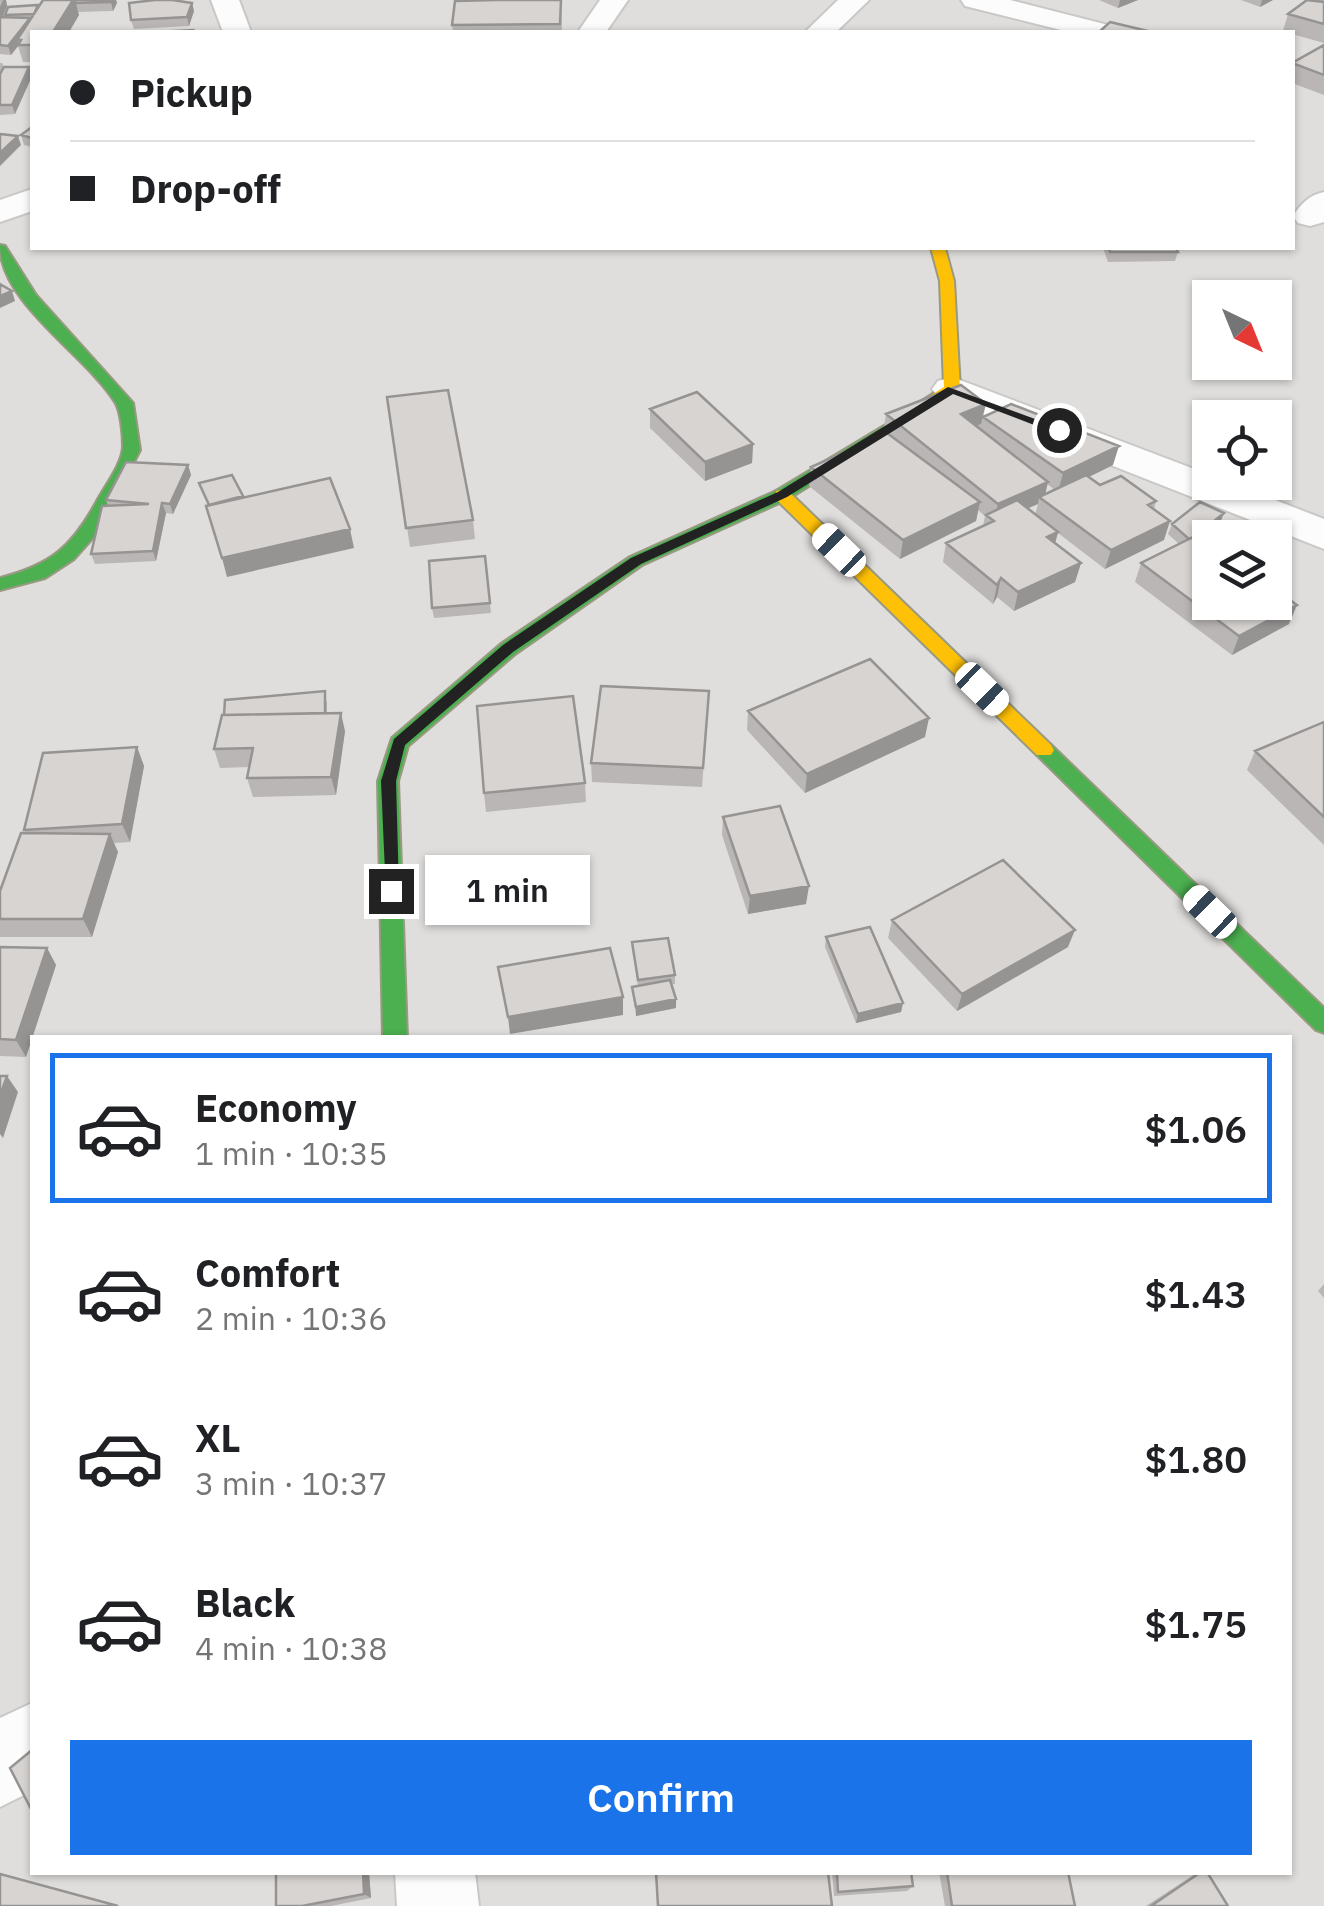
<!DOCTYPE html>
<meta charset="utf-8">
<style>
body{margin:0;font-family:"IBM Plex Sans",sans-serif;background:#f6f6f6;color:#202124;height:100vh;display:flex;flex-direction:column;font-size:38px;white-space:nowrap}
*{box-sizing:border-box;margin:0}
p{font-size:32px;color:#757577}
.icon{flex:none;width:55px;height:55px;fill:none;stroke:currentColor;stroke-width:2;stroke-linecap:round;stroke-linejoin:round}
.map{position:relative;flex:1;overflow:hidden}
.side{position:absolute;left:30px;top:1035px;width:1262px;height:840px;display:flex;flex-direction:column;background:#fff;border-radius:0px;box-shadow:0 2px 8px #0004}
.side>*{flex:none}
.guide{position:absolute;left:30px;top:30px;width:1265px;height:220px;border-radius:0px;box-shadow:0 2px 8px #0004;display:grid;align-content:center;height:220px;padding:0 40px;background:#fff}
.needle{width:65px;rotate:137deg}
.controls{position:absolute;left:1192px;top:280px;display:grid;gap:20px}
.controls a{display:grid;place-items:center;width:100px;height:100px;border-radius:0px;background:#fff;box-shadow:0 2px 8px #0004;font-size:50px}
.end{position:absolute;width:45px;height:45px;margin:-22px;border:12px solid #222;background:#fff;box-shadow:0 0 0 5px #fff}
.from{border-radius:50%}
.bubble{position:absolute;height:70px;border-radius:0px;background:#fff;box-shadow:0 2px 8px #0004;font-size:32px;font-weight:600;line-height:70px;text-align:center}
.car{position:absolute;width:30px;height:60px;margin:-30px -15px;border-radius:12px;box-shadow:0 0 8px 2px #0007;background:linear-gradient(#fff 24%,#345 0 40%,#fff 0 76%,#345 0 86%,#fff 0)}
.guide b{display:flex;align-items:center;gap:35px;height:95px;font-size:38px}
.guide b+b{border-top:2px solid #e0e0e0}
.guide i{width:25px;height:25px;background:#202124}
ul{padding:18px 0 0;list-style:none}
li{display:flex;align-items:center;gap:30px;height:150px;margin:0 20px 15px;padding:0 20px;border:5px solid transparent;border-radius:0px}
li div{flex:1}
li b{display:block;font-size:38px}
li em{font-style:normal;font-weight:600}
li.selected{border-color:#1a73e8}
li>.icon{width:90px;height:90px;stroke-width:1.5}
.primary-button{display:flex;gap:20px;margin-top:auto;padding:20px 40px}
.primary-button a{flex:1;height:115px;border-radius:0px;background:#1a73e8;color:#fff;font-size:40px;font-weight:600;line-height:115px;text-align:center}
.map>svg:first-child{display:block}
.residential{fill:#dfdedc;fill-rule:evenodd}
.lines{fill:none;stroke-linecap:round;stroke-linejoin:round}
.street-casing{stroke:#c9c8c7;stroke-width:4}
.fast-casing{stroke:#999a82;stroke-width:4}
.slow-casing{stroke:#999a82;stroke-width:4}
.street{fill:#fdfcfc;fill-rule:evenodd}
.fast{fill:#4caf50;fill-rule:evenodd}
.slow{fill:#ffc107;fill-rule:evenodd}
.wall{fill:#b9b6b5;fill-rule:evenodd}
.shaded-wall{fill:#969493}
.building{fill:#d7d4d2;stroke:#969493;stroke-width:2.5}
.route{fill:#222}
</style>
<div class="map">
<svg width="1324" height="1906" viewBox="0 0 1324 1906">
<rect width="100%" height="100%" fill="#f0eeeb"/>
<path class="residential" d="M0,0H1324V1906H0ZM32,32H1292V248H32ZM1210,298H1275V362H1210ZM1210,418H1275V482H1210ZM1210,538H1275V602H1210ZM32,1038H1290V1872H32Z"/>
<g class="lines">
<g class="street-casing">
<path id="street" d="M211,0H239L251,32H223Z
M600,0H628L606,32H578Z
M838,0H869L836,32H805Z
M961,0H1010L1112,26L1117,32H1069L965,6Z
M32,189V211L0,222V200Z
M1324,192V222L1310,226L1298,223L1293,216C1301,204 1309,195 1324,192Z
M952,377L1210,475V482H1229L1324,519V549L938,397L932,389L938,381Z
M32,1703V1791L0,1807V1718Z
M395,1872H475L479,1906H397Z"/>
</g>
<g class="fast-casing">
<path id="fast" d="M0,245L5,246L36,295L133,403L140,450L98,532L74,559L45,578L0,590V578C51,565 72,547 97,501C105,486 123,463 123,446C123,435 121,411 115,402C86,355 0,303 0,245Z
M909,411L917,416L915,419L788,499L642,565L515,654L408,746L398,781L407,1038H383L378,781L392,738L501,644L630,557L776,491Z
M1044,743L1051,745L1324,1008V1033L1316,1030L1037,755L1034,750L1037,745Z"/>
</g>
<g class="slow-casing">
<path id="slow" d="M931,248H945L954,281L960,389L909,421L901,416L903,413L944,387L940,281Z
M782,490L788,491L1051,745L1054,750L1051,755H1037L776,499V491Z"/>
</g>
<use href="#street" class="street"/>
<use href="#fast" class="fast"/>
<use href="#slow" class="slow"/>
</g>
<path class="wall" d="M0,0H6L7,6L3,17H6L5,15L39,7L43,0H116L117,3L113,11L78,12L79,15L69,32H32V62H23L18,46L11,55L0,54Z
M561,0L562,32H453L452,25Z
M1099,0H1138L1118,8Z
M1241,0H1273L1260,7Z
M1307,0H1324V43L1292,34V32L1283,31L1288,14Z
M192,3L194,11L189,26L134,29L131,20Z
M1324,45V95L1292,83V63Z
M0,63H2L4,67H29L32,76L15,114L0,115Z
M32,127V147L24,145L21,135Z
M1103,248H1176L1178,252L1175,261L1108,262Z
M387,397L473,520L475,539L410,547Z
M650,409L753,444L752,463L705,481L650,428Z
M886,414L984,416L1113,465L1089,477L1100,485L1156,501L1154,509L1164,540L1105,569L1058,533L1055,543L1081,563L1075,582L1014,611L997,597L993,604L943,562L946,543L983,526L985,516L978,510L976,521L900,559L809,486L811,467L885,434L883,433ZM1047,484L1055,490L1045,494ZM1038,504L1035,515L1027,508Z
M188,465L191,475L173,514L166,513L156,561L95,564L91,554L108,506L106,500Z
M1220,523L1203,538L1289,624L1232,655L1135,582L1141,563L1179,544L1168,534L1172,524Z
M485,556L491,613L434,618L432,608Z
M709,691L702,787L592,782L591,763Z
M327,701V713L345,731L336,795L253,797L247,778L249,767L220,768L214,749Z
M748,711L925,737L805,793L747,730Z
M1324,722V845L1247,770L1255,751Z
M137,747L144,766L130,842L114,843L118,852L92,937H0V891L26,833L24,830Z
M585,783L586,802L486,812L484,793Z
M723,817L806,904L748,914L722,835Z
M892,920L1068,947L957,1011L888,938Z
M826,937L903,1003L901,1012L856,1023L825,947Z
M632,942L675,975V984H672L676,1008L636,1016L632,987L638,986Z
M0,947L47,948L56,965L26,1057L0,1056Z
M1324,1284V1298L1318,1291Z
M369,1872L371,1898L331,1906H276Z
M832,1872H911L913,1886L907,1891L834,1896Z
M939,1872H1068L1075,1906H945Z
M1198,1872H1207L1228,1906H1146Z"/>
<path class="shaded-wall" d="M3,0H6L7,6L0,22V7Z
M73,0H75L79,15L69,32H53Z
M112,0H116L117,3L113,11L111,2Z
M1120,0H1138L1118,8Z
M1262,0H1273L1260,7Z
M192,3L194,11L189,26L187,17Z
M30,18L33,27L17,40L19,45L11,55L8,46Z
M29,67L32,76L15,114L12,105Z
M18,136L21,145L0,166V153Z
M12,291L15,301L0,308V296Z
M986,404L981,424L957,433L961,414Z
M753,444L752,463L705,481V462Z
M1119,446L1113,465L1058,492L1063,473Z
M188,465L191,475L173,514L170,504Z
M1048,482L1044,500L1039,497L1038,504L994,523L998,504Z
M980,502L976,521L900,559L903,540Z
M162,503L166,513L156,561L153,551Z
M1224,513L1220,523L1188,551L1191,541Z
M1170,521L1164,540L1105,569L1111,550Z
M350,529L354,548L227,577L222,558Z
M1058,532L1053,551L1047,537Z
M1081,563L1075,582L1014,611L1018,592Z
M1001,578L997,597L993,604L997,585Z
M1297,605L1289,624L1232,655L1239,636Z
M341,713L345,731L336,795L331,777Z
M929,718L925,737L805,793L807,774Z
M137,747L144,766L130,842L122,824Z
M110,834L118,852L92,937L83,919Z
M809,886L806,904L748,914L750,896Z
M1075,930L1068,947L957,1011L962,994Z
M47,948L56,965L26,1057L16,1040Z
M623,997V1015L510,1034L508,1017Z
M676,999V1008L636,1016V1007Z
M903,1003L901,1012L856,1023L858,1014Z
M7,1076L18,1092L3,1138L0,1134V1096Z
M363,1872H369L371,1898L364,1894Z"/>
<path class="building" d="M43,0H73L53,32H32V45H18L21,40H17Z
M75,0H112L111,2L76,3Z
M155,0H172L192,3L187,17L131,20L129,3Z
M496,0H561L560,24L452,25L455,1Z
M1307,0L1324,2V24L1288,14Z
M38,5L34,14L5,15L8,7Z
M0,17L30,18L8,46L0,45Z
M1110,22L1152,32H1099Z
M193,30L192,32H155Z
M1324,45V75L1292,63Z
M4,67H29L12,105H0V74Z
M32,127V138L21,135Z
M0,134L18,136L0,153Z
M1109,248H1176L1178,252H1110Z
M0,284L12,291L0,296Z
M961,385L986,404L961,414L1048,482L998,504L886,414Z
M448,390L473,520L406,528L387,397Z
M697,392L753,444L705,462L650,409Z
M1011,404L1119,446L1063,473L983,417Z
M887,433L980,502L903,540L811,467Z
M126,462L188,465L170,504L162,503L153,551L91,554L102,506L149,504L106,500Z
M232,475L243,496L209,505L199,483Z
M1086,475L1100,485L1121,476L1156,501L1148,505L1170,521L1111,550L1039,497Z
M330,478L350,529L222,558L206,506Z
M1017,500L1058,532L1047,537L1081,563L1018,592L1001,578L997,585L946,543L994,521L986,515Z
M1200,502L1224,513L1196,536L1189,539L1172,524Z
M1195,536L1210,540V602H1275V589L1297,605L1239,636L1141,563Z
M485,556L490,603L432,608L429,561Z
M870,659L929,718L807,774L748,711Z
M601,686L709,691L703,768L591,763Z
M325,691V713L224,715L225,700Z
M573,696L585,783L484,793L477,706Z
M341,713L331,777L247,778L253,748L214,749L222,715Z
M1324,722V817L1255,751Z
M137,747L122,824L24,830L43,753Z
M780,806L809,886L750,896L723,817Z
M21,833L110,834L83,919H0V891Z
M1003,860L1075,930L962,994L892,920Z
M870,927L903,1003L858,1014L826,937Z
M668,938L675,975L638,980L632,942Z
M0,947L47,948L16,1040L0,1039Z
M610,948L623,997L508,1017L498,967Z
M670,980L676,999L636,1007L632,987Z
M0,1076H7L0,1096Z
M32,1750V1811L10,1768Z
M276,1872H363L364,1894L302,1906H276Z
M656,1872H828L832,1906H658Z
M837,1872H911L913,1886L838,1892Z
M947,1872H1068L1075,1906H952Z
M1201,1872H1207L1228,1906H1151Z
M0,1874L118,1906H0Z"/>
<path class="route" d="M948,387L1065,430L1055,433L953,394L787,497L641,564L513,652L405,745L396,781L399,891L397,895H386L381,781L394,739L503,645L631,558L778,492Z"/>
</svg>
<div class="controls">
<a><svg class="needle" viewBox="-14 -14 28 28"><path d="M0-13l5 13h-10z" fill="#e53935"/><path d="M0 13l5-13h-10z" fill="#757577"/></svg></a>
<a><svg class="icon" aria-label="locate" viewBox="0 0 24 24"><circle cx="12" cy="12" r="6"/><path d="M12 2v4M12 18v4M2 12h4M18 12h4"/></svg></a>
<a><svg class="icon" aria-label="layers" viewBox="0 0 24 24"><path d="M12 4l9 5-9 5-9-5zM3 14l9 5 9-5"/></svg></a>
</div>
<i class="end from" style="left:1059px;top:430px"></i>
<i class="end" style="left:391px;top:891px"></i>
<div class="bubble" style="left:425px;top:855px;width:165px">1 min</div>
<i class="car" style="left:839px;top:550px;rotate:314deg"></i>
<i class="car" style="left:982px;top:689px;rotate:134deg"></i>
<i class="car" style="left:1210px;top:912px;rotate:314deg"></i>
<div class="guide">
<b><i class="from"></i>Pickup</b>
<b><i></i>Drop-off</b>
</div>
<section class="side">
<ul>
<li class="selected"><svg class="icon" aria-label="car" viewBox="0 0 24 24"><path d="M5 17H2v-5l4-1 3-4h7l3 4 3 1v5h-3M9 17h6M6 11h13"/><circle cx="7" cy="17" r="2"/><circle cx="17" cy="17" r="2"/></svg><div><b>Economy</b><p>1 min · 10:35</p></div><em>$1.06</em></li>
<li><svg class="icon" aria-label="car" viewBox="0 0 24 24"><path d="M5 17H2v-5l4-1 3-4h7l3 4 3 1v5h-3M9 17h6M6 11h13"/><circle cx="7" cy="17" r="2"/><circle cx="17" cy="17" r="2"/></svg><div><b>Comfort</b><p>2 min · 10:36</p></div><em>$1.43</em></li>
<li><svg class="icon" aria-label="car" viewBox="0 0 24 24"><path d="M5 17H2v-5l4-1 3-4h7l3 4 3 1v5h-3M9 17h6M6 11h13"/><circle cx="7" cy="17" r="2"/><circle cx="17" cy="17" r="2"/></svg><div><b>XL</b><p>3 min · 10:37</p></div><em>$1.80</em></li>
<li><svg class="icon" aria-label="car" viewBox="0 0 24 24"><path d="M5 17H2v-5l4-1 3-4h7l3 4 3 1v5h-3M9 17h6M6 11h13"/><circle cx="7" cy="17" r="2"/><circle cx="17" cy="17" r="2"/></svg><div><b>Black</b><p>4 min · 10:38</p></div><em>$1.75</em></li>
</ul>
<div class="primary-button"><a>Confirm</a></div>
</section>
</div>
